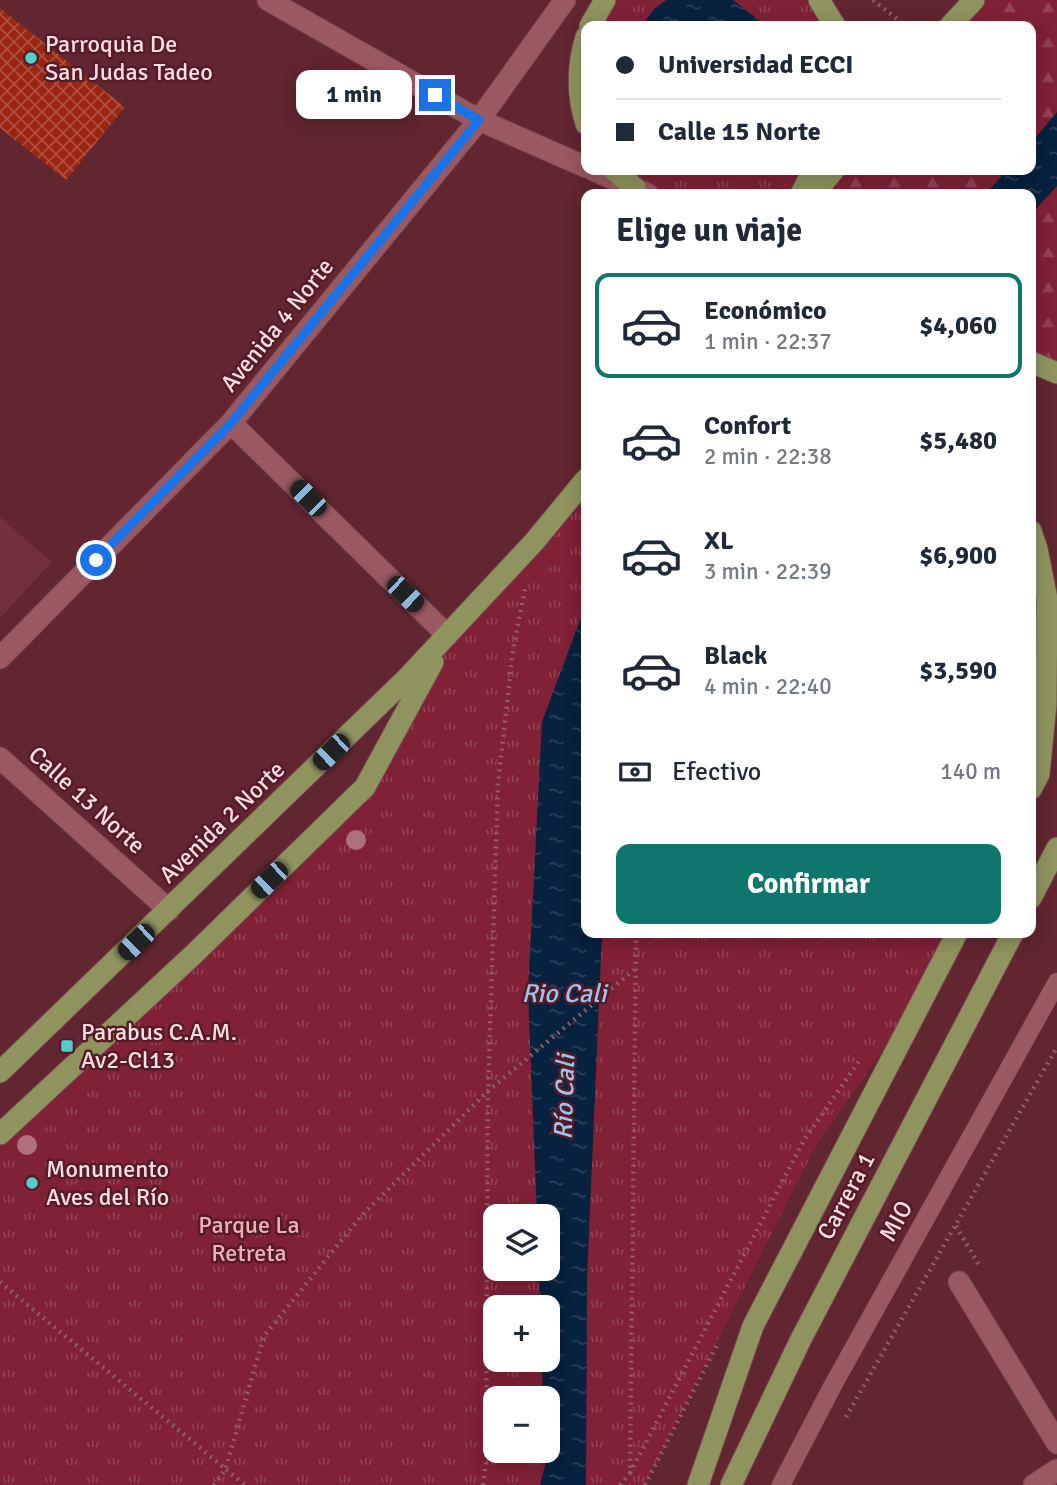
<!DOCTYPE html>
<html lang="es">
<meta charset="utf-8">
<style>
body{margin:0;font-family:Signika,sans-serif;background:#f2f2f3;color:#1f2937;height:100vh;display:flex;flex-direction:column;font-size:26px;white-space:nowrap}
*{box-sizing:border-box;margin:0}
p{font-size:23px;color:#747a83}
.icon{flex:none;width:38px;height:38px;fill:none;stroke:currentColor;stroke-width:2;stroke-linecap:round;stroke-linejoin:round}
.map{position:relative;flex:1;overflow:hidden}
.drawer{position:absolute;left:581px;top:189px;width:455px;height:749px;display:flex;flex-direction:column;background:#fff;border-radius:14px;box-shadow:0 4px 18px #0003}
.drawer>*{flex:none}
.banner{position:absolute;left:581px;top:21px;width:455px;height:154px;border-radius:14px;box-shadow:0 4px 18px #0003;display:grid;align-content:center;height:154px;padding:0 35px;background:#fff}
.buttons{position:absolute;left:483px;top:1204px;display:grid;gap:14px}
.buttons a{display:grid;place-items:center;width:77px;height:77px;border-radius:14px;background:#fff;box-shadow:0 4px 18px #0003;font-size:35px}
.end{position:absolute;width:32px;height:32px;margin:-16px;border:9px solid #1a73e8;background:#fff;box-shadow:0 0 0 4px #fff}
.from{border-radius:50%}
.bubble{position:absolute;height:49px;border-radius:14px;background:#fff;box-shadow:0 4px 18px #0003;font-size:23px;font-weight:700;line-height:49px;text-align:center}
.car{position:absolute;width:21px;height:42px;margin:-21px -10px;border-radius:9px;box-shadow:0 0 5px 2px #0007;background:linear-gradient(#222 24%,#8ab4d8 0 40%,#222 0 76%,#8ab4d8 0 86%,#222 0)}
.banner b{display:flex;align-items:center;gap:24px;height:66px;font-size:26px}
.banner b+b{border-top:2px solid #e0e1e3}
.banner i{width:18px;height:18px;background:#1f2937}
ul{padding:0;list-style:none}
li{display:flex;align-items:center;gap:21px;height:105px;margin:0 14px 10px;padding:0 21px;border:4px solid transparent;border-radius:14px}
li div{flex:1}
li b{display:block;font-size:26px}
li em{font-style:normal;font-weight:700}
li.current{border-color:#0f766e}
li>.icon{width:63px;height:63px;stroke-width:1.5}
h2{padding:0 35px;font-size:32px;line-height:84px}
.pay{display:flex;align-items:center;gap:18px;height:77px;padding:0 35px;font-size:26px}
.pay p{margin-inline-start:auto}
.primary-button{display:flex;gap:14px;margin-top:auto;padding:14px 35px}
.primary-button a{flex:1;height:80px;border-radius:14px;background:#0f766e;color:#fff;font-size:28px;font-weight:700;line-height:80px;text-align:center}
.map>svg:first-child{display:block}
.built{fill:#72303a}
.grass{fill:url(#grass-tufts)}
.forest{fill:url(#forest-firs)}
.water{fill:url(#water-ripples)}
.building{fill:url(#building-cross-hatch)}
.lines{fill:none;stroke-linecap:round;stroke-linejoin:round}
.lane-casing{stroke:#774550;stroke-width:19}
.street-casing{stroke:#774550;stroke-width:23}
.secondary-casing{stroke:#774550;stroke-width:23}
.primary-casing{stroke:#774550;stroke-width:23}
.path{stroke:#905e65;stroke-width:4.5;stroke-dasharray:2 5;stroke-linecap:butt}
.lane{stroke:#9a5961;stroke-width:18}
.street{stroke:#9a5961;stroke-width:21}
.secondary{stroke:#9a5961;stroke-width:21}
.primary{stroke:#8f935d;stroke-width:21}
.tree{fill:#af7179}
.route{stroke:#1a73e8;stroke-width:9}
.poi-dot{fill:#53cdc9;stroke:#551b26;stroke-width:2.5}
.labels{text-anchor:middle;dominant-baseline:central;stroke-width:5;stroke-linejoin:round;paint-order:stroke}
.poi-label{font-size:24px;fill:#fedfe1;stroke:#551b26;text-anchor:start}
.street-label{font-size:24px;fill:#fedfe1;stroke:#551b26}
.park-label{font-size:24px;fill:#eeafb5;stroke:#551b26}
.water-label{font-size:26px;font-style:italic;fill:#9dc3ee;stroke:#551b26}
</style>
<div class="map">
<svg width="1057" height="1485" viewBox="0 0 1057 1485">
<defs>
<pattern id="grass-tufts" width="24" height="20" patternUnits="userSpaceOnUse" patternTransform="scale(1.75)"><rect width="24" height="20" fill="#802136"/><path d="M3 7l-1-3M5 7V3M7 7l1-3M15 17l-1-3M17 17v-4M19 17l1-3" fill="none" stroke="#934153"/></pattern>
<pattern id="forest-firs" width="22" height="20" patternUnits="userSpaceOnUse" patternTransform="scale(1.75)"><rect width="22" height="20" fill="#802136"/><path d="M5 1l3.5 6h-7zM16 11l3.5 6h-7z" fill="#934153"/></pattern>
<pattern id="water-ripples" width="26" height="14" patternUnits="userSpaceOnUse" patternTransform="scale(1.75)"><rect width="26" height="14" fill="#07223e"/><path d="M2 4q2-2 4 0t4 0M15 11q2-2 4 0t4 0" fill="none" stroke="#2c425a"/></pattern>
<pattern id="building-cross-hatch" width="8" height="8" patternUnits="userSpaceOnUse" patternTransform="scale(1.75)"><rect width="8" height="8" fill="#9a2611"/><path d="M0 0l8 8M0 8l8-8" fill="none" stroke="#ae4f3f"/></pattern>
</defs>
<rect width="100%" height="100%" fill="#61262f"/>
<path class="built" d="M0,517L52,562L0,618Z"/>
<path class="grass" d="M605,0H666L654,9L642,26H590Z
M733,0H819L835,26H766Z
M614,170H813L801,194H650Z
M586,479V604L542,722L528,993L537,1216H495V1269H539L540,1307H495V1360H542L543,1398H495V1451H545V1466L540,1485H0V1134L365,787L447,635Z
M1031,531L1047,599L1031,789Z
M602,933H957L933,979L816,1146L645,1485H586L587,1278Z"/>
<path class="forest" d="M974,0H1057V112L1031,143V26H950Z
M834,170H1007L986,194H814Z
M1057,186V373L1031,362V214Z"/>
<path class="water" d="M666,0H733L766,26H642L654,9Z
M1057,112V186L1031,214V194H986L1007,170H1031V143Z
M586,604V933H602L587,1278L586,1485H540L545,1466V1451H548V1398H543L542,1360H548V1307H540L539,1269H548V1216H537L528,993L542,722Z"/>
<path class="building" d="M0,8L125,107L66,180L0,128Z"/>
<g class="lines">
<g class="lane-casing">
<path id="lane" d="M781,1485L832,1387L1057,982"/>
</g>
<g class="street-casing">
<path id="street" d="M231,423L447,635
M0,658L231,423L479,120
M0,758L169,910
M959,1282L1057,1443
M1034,1485L1057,1470"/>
</g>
<g class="secondary-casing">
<path id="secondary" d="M268,0L479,120L586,167
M479,120L565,0
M593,170L648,194"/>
</g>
<g class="primary-casing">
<path id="primary" d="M819,0L835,26
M590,26L605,0
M950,26L974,0
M586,37C577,66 577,95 586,124
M614,170L635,188
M801,194L813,170
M814,194L834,170
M1031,362L1057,373
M1031,531L1037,549L1047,599L1046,704L1039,774L1031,789
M1031,898L1057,848
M0,1072L408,677L534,542L586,479
M0,1134L193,955L365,787L433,662
M698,1485L753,1326L957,933
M731,1485L801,1339L1013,933"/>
</g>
<path class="path" d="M873,0L906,26
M956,1226L979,1265
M0,1282L245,1485
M846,1417L1057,1047
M630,1473L804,1140L860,1060
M214,1485L225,1470L264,1336L362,1215L488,1091L634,970
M483,1485L486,1465L488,1091L498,784L513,650L525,589
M620,1485L630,1473L636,933
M645,1485L718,1343"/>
<use href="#lane" class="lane"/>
<use href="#street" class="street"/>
<use href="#secondary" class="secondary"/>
<use href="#primary" class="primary"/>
</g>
<g class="tree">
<circle cx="356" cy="840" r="10"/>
<circle cx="27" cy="1145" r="10"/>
</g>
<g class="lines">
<path class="route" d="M96,560L231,423L479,120L435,95"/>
</g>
<g class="poi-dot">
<circle cx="31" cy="58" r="7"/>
<rect x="60" y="1039" width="14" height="14" rx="3.5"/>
<circle cx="32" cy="1183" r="7"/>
</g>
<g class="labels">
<g class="poi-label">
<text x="45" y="44">Parroquia De<tspan x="45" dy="28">San Judas Tadeo</tspan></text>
<text x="81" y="1032">Parabus C.A.M.<tspan x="81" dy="28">Av2-Cl13</tspan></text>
<text x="46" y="1169">Monumento<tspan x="46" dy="28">Aves del Río</tspan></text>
</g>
<g class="street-label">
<text transform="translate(277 325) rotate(-51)">Avenida 4 Norte</text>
<text transform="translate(87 800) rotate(42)">Calle 13 Norte</text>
<text transform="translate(222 822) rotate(-44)">Avenida 2 Norte</text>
<text transform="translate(846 1196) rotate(-62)">Carrera 1</text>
<text transform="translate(896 1221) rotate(-61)">MIO</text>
</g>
<g class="park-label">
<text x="249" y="1225">Parque La<tspan x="249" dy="28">Retreta</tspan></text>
</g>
<g class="water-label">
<text x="564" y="994">Rio Cali</text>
<text transform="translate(565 1097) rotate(-88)">Río Cali</text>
</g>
</g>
</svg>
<div class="buttons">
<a><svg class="icon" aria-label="layers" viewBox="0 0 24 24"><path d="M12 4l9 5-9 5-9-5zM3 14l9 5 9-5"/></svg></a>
<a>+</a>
<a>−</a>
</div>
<i class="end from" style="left:96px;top:560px"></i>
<i class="end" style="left:435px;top:95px"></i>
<div class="bubble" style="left:296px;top:70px;width:116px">1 min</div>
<i class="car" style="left:308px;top:498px;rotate:315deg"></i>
<i class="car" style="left:405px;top:594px;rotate:134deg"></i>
<i class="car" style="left:331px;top:752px;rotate:226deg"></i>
<i class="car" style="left:269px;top:880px;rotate:226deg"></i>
<i class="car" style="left:136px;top:942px;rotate:226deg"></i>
<div class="banner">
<b><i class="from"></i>Universidad ECCI</b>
<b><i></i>Calle 15 Norte</b>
</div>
<section class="drawer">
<h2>Elige un viaje</h2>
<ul>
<li class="current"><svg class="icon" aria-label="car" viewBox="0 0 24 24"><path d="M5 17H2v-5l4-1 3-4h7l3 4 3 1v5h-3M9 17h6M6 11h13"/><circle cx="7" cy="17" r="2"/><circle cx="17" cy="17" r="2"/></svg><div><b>Económico</b><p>1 min · 22:37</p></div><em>$4,060</em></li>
<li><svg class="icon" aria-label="car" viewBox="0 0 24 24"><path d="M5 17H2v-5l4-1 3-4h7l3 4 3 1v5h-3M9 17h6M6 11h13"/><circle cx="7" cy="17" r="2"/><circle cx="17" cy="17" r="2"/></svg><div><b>Confort</b><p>2 min · 22:38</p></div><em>$5,480</em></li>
<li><svg class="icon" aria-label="car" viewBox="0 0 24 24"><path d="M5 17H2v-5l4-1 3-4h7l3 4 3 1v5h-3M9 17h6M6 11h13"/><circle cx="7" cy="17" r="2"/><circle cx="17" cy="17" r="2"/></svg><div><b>XL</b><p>3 min · 22:39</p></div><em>$6,900</em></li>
<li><svg class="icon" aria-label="car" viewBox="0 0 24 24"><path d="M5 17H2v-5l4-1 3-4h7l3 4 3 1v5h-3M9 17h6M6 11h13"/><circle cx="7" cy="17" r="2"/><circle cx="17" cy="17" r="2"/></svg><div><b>Black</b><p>4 min · 22:40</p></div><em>$3,590</em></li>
</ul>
<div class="pay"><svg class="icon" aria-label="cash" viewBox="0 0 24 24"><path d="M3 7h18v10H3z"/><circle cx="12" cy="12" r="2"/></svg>Efectivo<p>140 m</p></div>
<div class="primary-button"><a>Confirmar</a></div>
</section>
</div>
